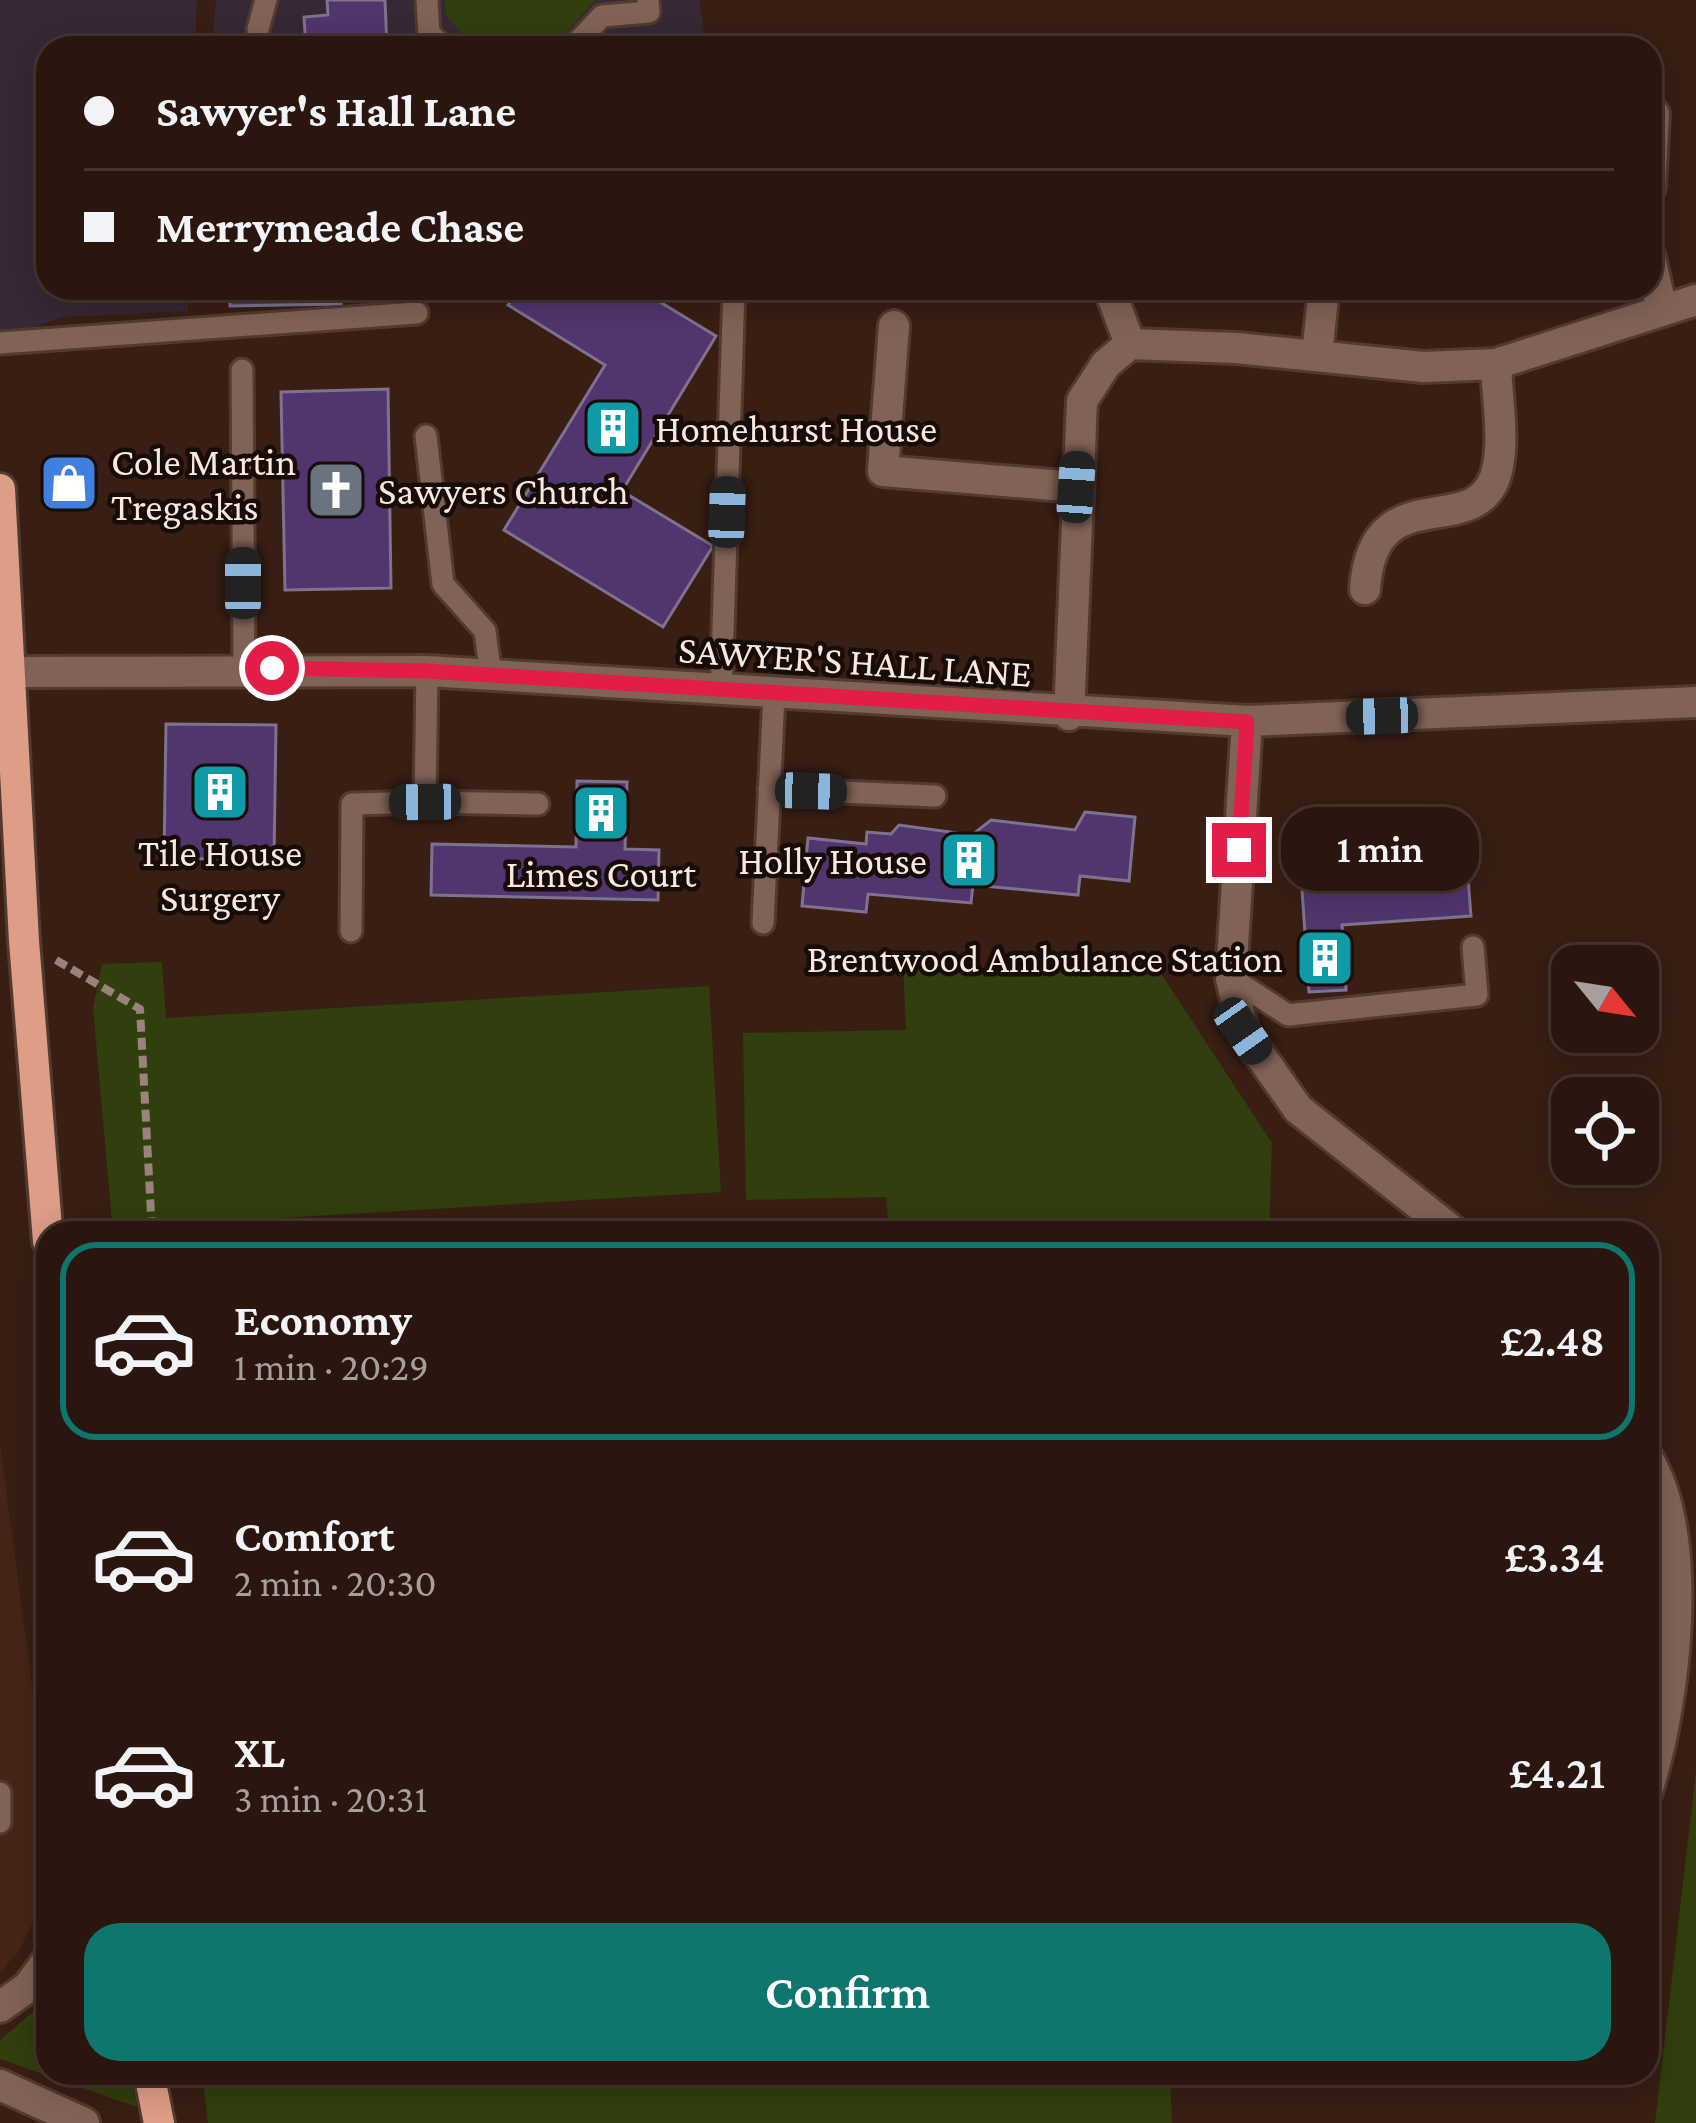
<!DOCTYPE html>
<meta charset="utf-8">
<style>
body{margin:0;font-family:"Crimson Pro",serif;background:#321f17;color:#f1f3f6;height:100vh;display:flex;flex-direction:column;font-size:45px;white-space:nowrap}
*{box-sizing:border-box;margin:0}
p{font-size:39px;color:#a59f9e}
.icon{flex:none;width:66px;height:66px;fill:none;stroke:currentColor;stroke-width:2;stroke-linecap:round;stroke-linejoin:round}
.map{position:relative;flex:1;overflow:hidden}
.details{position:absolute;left:36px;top:1221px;width:1623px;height:864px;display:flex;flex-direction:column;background:#2a160e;border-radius:36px;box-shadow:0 6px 30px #0003,0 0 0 3px #46352e}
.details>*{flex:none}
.top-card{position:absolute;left:36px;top:36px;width:1626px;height:264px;border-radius:36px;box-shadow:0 6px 30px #0003,0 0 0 3px #46352e;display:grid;align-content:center;height:264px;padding:0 48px;background:#2a160e}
.needle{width:78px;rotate:120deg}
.controls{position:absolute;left:1551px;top:945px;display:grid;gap:24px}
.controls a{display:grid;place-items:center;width:108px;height:108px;border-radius:24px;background:#2a160e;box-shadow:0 6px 30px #0003,0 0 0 3px #46352e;font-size:60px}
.end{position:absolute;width:54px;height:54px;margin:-27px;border:15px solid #e11d48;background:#fff;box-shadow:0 0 0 6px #fff}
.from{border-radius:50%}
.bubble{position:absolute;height:84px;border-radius:36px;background:#2a160e;box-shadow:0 6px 30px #0003,0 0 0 3px #46352e;font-size:39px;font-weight:600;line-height:84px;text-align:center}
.car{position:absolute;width:36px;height:72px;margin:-36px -18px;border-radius:15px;box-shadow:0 0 9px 3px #0007;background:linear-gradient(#222 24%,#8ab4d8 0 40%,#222 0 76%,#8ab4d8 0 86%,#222 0)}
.top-card b{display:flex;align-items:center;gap:42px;height:114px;font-size:45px}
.top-card b+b{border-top:3px solid #46352e}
.top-card i{width:30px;height:30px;background:#f1f3f6}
ul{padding:21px 0 0;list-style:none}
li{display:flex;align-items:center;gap:36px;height:198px;margin:0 24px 18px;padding:0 24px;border:6px solid transparent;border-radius:36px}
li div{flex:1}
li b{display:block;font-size:45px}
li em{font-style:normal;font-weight:600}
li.active{border-color:#0f766e}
li>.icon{width:108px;height:108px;stroke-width:1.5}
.primary-button{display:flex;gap:24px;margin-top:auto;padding:24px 48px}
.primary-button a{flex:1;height:138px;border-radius:36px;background:#0f766e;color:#fff;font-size:48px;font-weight:600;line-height:138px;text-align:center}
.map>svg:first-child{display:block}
.commercial{fill:#362834}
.built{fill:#452517}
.green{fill:#313e0d}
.building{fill:#50356f;stroke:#7e728e;stroke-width:3}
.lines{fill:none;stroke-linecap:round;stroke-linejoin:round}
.service-casing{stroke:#533a30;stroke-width:27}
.minor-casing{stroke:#533a30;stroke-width:36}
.tertiary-casing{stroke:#533a30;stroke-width:36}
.primary-casing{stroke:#533a30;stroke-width:36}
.path{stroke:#99837a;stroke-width:8;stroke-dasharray:12 6;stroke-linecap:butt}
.service{stroke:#816257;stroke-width:21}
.minor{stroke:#816257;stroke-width:30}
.tertiary{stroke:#816257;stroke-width:30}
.primary{stroke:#dd9d87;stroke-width:30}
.route{stroke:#e11d48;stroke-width:15}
.labels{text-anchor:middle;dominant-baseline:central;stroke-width:9;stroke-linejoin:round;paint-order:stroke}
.poi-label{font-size:39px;fill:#fae8e0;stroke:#170c07;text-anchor:start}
.street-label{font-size:39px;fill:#fae8e0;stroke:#170c07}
</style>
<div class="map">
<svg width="1696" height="2123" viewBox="0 0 1696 2123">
<rect width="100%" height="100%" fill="#381e13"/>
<path class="commercial" d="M0,0H197L195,48H48V288H188V311L62,317L0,340Z
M216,0H700L706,48H212Z"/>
<path class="built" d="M0,1444L48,1805L46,1895L19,1951L0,1972Z"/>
<path class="green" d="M445,0H595L553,48H474L446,15Z
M162,962L166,1018L709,986L721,1192L177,1224L166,1233H113L93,1008L102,964Z
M903,964L1160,972L1272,1143L1269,1233H889L886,1197L746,1200L743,1033L906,1030Z
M1696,1771V2123H1655Z
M48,1999V2073H130L137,2107L0,2059V2040Z
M202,2073H1170L1172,2123H208Z"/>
<path class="building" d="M327,0H385L387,48H306L304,17L328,15Z
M202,288H341V304L230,306V296H203Z
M519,288H637L716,336L622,491L713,546L663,627L504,530L605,365L508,305Z
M388,389L391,588L285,590L281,392Z
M166,724L276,725L274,860L164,858Z
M577,781L627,782L625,849L659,850L658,900L431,895L432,844L576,847Z
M1085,812L1135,817L1129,881L1080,876L1078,895L973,885L971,903L868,894L866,912L802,906L808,838L866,844L867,832L891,834L899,825L972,835L991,820L1075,830Z
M1467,864L1471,916L1342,925L1346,990L1309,992L1301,875Z"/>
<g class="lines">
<g class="service-casing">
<path id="service" d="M427,0L429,33L444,48
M258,29L266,0
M572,48L602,16L649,12L648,0
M0,343L417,313
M242,370L244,667
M426,436L443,584L485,631L491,676
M427,671L425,802L538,804
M721,692L734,288
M769,789L935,796
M763,923L774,695
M351,931L352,804L425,802
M1231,978L1288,1015L1477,995L1473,947
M1647,1532L1667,1512
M0,1793V1822"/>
</g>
<g class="minor-casing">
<path id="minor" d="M1650,114H1654L1650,187
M1650,258L1662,310
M1109,288L1130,344
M894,326L883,471L1076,487
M1317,355L1324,288
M1365,589C1373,469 1483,549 1498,466C1504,435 1497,396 1496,364
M9,672L427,671L1247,721L1696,702
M1069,715L1082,401L1106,364L1130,344L1237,348L1423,367L1496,364L1696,300
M1247,721L1231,978L1243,1031L1298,1109L1455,1233
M1647,1457C1696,1538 1675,1705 1647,1791"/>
</g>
<g class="tertiary-casing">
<path id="tertiary" d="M0,2007L28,1987L48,1960
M0,2085L84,2123"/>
</g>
<g class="primary-casing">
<path id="primary" d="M0,489L24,941L48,1241
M149,2073L159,2123"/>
</g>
<path class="path" d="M56,960L140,1009L152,1233"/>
<use href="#service" class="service"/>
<use href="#minor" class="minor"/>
<use href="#tertiary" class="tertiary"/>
<use href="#primary" class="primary"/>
</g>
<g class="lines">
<path class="route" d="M272,668L427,671L1247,722L1239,850"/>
</g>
<defs>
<g id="building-square" transform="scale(3)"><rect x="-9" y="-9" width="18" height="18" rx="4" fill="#0f9aa8" stroke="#170c07"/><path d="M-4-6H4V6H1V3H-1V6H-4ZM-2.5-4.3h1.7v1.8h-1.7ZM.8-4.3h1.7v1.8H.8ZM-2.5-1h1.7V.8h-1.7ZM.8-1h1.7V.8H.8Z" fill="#fff"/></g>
<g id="shop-square" transform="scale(3)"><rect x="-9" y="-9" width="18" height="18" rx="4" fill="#3f7fe0" stroke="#170c07"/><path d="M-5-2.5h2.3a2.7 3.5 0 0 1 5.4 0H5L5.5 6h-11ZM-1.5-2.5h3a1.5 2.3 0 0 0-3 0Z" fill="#fff"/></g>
<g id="church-square" transform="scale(3)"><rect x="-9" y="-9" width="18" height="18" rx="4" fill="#6b7280" stroke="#170c07"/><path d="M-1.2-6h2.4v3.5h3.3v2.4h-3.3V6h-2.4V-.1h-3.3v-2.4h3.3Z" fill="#fff"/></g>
</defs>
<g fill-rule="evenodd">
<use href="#building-square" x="613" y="428"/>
<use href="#shop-square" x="69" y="483"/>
<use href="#church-square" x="336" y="490"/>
<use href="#building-square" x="220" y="792"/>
<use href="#building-square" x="601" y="813"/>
<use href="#building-square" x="969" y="860"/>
<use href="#building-square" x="1325" y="958"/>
</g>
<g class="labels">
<g class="poi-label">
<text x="655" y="428">Homehurst House</text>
<text x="111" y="461">Cole Martin<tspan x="111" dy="45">Tregaskis</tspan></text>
<text x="378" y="490">Sawyers Church</text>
<text x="220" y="852" text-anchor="middle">Tile House<tspan x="220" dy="45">Surgery</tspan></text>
<text x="927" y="860" text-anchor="end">Holly House</text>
<text x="601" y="873" text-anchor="middle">Limes Court</text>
<text x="1283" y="958" text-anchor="end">Brentwood Ambulance Station</text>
</g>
<g class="street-label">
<text transform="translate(855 661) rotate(4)">SAWYER'S HALL LANE</text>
</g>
</g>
</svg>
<div class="controls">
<a><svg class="needle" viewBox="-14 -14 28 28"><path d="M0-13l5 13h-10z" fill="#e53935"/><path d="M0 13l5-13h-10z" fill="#a59f9e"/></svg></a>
<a><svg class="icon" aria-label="locate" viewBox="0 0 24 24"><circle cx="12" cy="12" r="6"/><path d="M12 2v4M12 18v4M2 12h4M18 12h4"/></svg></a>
</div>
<i class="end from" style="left:272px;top:668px"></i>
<i class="end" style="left:1239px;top:850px"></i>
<div class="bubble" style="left:1281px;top:807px;width:198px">1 min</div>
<i class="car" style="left:1076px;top:487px;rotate:4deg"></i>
<i class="car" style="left:727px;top:512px;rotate:2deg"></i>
<i class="car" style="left:243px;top:583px;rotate:0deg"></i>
<i class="car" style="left:1382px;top:716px;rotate:268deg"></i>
<i class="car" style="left:811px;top:791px;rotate:92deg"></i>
<i class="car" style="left:425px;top:802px;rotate:269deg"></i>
<i class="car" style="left:1243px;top:1031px;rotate:145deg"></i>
<div class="top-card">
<b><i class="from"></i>Sawyer's Hall Lane</b>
<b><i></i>Merrymeade Chase</b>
</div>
<section class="details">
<ul>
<li class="active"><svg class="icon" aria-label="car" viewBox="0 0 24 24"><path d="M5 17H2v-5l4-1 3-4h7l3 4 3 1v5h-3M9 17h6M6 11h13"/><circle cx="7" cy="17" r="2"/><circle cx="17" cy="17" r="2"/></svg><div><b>Economy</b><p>1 min · 20:29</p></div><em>£2.48</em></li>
<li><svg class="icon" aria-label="car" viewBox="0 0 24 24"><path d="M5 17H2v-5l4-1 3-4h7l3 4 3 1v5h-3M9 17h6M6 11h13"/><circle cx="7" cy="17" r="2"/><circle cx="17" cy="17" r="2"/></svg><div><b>Comfort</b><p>2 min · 20:30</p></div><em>£3.34</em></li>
<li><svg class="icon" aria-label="car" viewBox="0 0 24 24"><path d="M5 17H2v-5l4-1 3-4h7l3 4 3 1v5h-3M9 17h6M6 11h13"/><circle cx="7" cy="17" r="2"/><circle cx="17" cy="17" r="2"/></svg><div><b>XL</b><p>3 min · 20:31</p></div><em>£4.21</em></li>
</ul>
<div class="primary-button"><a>Confirm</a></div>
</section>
</div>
